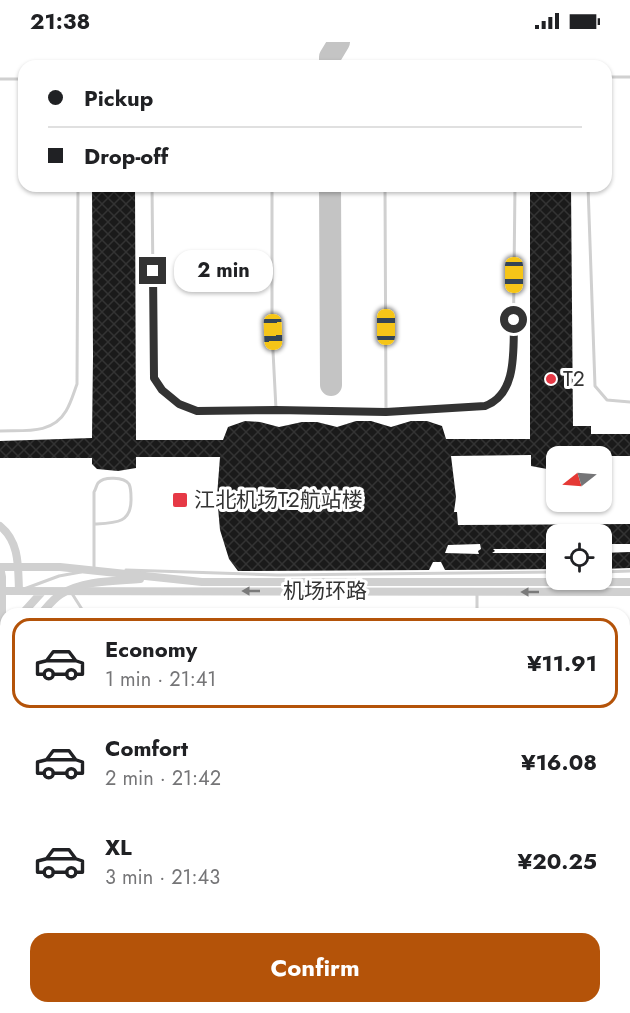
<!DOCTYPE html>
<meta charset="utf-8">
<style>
body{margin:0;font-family:Jost,"Noto Sans SC",sans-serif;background:#f2f2f2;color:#202124;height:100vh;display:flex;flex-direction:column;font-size:22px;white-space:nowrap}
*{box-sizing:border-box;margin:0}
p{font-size:20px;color:#757577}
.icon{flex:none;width:33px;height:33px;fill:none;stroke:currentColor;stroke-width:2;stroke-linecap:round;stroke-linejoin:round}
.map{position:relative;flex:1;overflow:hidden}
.side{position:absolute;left:0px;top:566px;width:630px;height:406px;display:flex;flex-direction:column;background:#fff;border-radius:18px 18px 0 0;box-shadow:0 2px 4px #0004}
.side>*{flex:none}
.hud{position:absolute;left:18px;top:18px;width:594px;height:132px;border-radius:18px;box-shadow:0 2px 4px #0004;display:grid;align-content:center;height:132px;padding:0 30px;background:#fff}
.needle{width:39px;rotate:253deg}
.controls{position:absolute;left:546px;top:404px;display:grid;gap:12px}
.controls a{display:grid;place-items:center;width:66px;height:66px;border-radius:12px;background:#fff;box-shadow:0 2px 4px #0004;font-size:30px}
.end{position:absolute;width:27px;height:27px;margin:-14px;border:8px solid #333;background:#fff;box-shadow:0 0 0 3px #fff}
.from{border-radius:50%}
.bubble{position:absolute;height:42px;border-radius:18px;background:#fff;box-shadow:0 2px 4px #0004;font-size:20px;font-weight:700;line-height:42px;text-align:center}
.car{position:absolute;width:18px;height:36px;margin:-18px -9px;border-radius:8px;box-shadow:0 0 4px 2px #0007;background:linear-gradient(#f5c518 24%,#345 0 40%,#f5c518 0 76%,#345 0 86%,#f5c518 0)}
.hud b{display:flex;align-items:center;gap:21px;height:57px;font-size:22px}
.hud b+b{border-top:2px solid #e0e0e0}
.hud i{width:15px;height:15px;background:#202124}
ul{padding:10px 0 0;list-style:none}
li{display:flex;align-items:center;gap:18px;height:90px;margin:0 12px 9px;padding:0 18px;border:3px solid transparent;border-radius:18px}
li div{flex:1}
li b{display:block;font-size:22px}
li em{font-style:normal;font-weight:700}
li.active{border-color:#b45309}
li>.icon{width:54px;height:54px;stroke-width:1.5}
.cta{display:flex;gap:12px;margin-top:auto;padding:12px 30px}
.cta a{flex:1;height:69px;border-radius:18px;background:#b45309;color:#fff;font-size:24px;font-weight:700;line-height:69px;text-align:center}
.status{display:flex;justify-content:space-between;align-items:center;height:42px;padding:0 30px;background:#fff;direction:ltr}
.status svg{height:16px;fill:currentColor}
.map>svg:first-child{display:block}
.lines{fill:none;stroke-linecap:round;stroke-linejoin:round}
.taxiway{stroke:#c4c4c4;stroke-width:22}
.building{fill:url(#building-cross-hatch);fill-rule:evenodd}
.service{stroke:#d0d0d0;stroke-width:3}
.tertiary{stroke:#d0d0d0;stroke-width:8}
.trunk{stroke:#a2a2a2;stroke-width:10}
.rail{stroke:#888;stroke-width:2;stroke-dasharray:6 4.5;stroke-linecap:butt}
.tertiary-bridge{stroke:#d0d0d0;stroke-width:8}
.oneway{fill:#7a7a7a}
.route{stroke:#333;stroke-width:8}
.poi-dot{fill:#e63946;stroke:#fff;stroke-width:2}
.labels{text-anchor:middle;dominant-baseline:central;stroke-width:6;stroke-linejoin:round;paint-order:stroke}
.poi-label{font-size:21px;fill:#333;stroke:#fff;text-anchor:start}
.street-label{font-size:21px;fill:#333;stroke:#fff}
</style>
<div class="status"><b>21:38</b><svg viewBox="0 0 49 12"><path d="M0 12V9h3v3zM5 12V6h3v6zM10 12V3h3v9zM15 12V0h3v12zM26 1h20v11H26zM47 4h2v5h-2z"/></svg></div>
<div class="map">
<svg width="630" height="971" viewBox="0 0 630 971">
<defs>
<pattern id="building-cross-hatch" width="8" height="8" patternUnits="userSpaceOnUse" patternTransform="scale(1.5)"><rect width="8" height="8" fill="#1a1a1a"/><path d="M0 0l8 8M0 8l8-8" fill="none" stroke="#333"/></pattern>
</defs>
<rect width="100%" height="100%" fill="#fff"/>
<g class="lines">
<path class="taxiway" d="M330,24V15L339,0
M330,144L331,343"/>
</g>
<path class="building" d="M92,144H135L136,398H223L228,385L245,379L260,380L279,385L302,380H317L337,385L356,379H371L391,385L411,379H427L442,384L446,397H530V144H571L573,384H591V392H630V414H556V427H547L531,424V413L451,414L456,455L454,470H457L458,483L630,482V502H602V492H556V507H493L495,509L492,511H556V527L445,528L441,520H433L429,528L238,529L229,517L220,488L217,454L220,415H136V426L118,429L97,427L92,422V416H0V399L92,396L93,314ZM480,502L481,507L478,509L479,512L445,511L448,503Z
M630,510V526L602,527V511Z"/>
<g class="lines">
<path class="service" d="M606,35H630
M0,37H24
M152,144L154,336L162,348L179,362L197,369L276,367L386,371L485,364C504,357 508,341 513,323L515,144
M272,144V290L276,367
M385,144L386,371
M588,144L595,344L607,358L630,360
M0,389C24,388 52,393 66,369C71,361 74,350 77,342L78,144
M94,526V450C96,447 96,444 98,441C104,434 124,435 129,442C131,446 131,452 131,456C132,481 116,481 95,482
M126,528L278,533L556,530
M602,530L630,529
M24,547L59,534L81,530
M71,550L85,572
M477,572V552
M624,588L630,587
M624,703H630
M624,758L630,757
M624,762H630"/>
<path class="tertiary" d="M0,484C20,500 18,526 19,549
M0,525L2,535V668L6,688
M9,549L630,550
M22,572L42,550
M624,766L630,767
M624,888L630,887
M624,951L630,950
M624,961L630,960
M450,966L465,971
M154,971L157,966
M173,971L185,966
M277,971L288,966
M297,971L307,966
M410,971L411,966
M427,971L447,966
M478,971L553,966"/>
<path class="trunk" d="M624,857L630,856
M624,874H630
M201,971L215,966
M245,971L259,966"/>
<path class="rail" d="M624,918L630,917
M624,930L630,929
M240,971L282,966
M282,971L324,966"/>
<path class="tertiary-bridge" d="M0,525H60L202,540H630
M0,549H9
M41,572C47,565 53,557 61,552C84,538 115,539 140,537"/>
</g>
<defs><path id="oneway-solid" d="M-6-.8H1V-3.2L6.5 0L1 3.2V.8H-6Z" transform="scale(1.5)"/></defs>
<g class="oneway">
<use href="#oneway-solid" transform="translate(251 549) rotate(-180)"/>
<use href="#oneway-solid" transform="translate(530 550) rotate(-180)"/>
</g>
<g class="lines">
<path class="route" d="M153,229L154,336L162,348L179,362L197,369L276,368L386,370L485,364C518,352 513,307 514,278"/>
</g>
<g class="poi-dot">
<circle cx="551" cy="337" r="6"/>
<rect x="172" y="450" width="16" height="16" rx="3"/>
</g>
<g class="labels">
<g class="poi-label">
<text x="563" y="337">T2</text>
<text x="194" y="458">江北机场T2航站楼</text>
</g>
<g class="street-label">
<text x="325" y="549">机场环路</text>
</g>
</g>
</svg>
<div class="controls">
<a><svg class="needle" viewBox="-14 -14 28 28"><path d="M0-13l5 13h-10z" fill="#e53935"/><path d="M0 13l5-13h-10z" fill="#757577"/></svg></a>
<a><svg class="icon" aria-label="locate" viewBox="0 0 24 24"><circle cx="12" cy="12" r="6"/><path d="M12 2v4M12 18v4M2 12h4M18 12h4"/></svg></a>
</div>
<i class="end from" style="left:514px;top:278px"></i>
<i class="end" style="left:153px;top:229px"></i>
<div class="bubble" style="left:174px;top:208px;width:99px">2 min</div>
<i class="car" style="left:514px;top:233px;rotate:180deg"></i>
<i class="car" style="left:386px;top:285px;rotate:0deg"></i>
<i class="car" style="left:273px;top:290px;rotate:178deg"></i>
<div class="hud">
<b><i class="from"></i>Pickup</b>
<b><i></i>Drop-off</b>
</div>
<section class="side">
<ul>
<li class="active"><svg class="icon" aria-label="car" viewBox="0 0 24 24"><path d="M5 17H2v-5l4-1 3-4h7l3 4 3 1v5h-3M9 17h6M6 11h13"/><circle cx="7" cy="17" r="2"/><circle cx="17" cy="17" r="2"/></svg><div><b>Economy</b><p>1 min · 21:41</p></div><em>¥11.91</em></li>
<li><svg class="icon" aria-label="car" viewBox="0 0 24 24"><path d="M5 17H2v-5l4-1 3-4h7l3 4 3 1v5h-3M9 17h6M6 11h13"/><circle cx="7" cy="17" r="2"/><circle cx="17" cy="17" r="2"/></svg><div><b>Comfort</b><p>2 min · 21:42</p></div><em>¥16.08</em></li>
<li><svg class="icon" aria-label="car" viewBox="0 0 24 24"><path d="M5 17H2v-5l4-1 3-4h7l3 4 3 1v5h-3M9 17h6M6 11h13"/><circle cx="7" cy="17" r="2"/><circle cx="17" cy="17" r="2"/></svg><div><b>XL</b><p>3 min · 21:43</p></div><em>¥20.25</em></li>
</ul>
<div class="cta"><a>Confirm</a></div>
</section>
</div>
